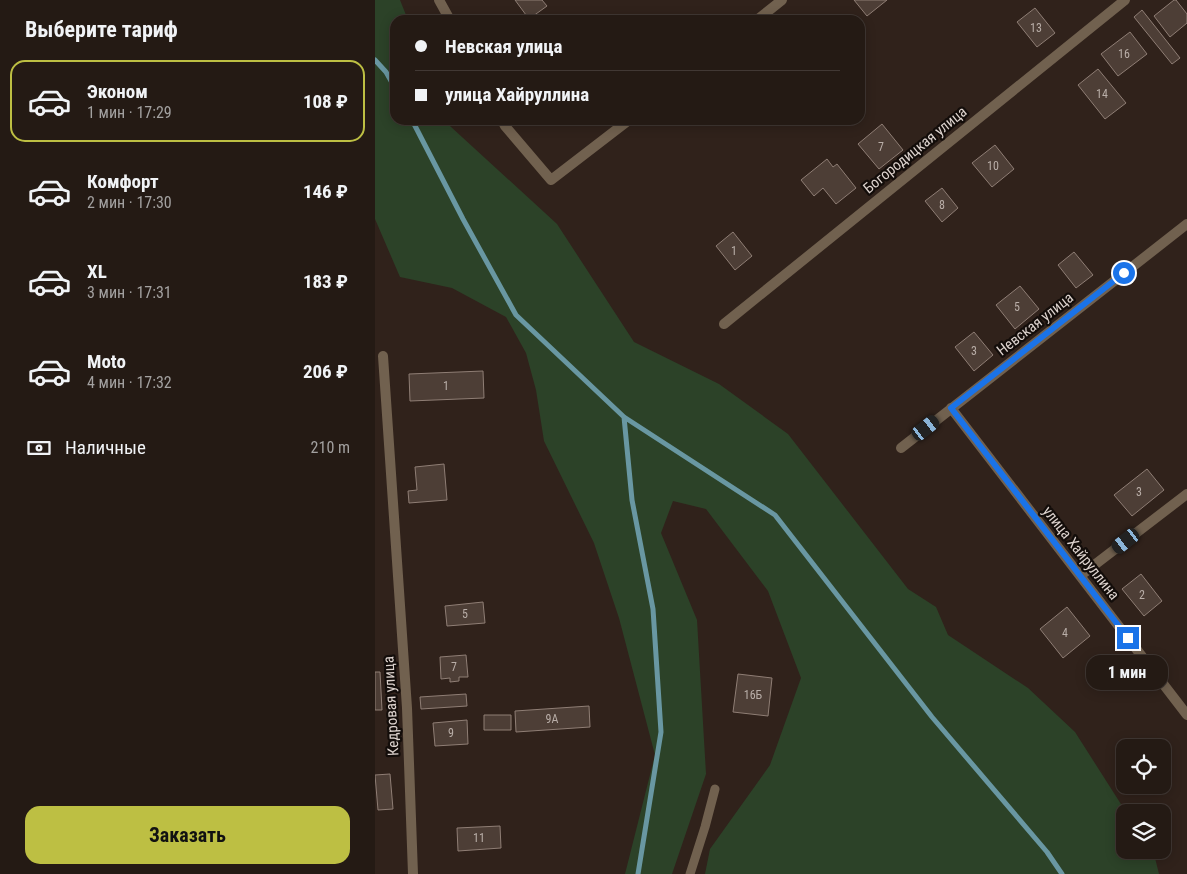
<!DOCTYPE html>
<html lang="ru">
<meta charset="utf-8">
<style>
body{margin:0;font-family:"Roboto Condensed",sans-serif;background:#2c231d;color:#f1f3f6;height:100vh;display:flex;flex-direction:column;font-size:19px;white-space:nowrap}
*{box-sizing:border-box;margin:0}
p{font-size:16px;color:#a3a1a0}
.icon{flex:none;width:28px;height:28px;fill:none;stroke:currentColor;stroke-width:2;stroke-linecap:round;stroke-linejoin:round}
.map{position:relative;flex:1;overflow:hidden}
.side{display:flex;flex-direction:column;background:#241a14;width:375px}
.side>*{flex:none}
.guide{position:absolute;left:15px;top:15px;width:475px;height:110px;border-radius:15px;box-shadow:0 2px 12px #0003,0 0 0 1px #413834;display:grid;align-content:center;height:110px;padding:0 25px;background:#241a14}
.fabs{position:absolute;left:741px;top:739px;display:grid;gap:10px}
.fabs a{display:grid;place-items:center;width:55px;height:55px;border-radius:10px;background:#241a14;box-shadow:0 2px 12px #0003,0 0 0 1px #413834;font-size:25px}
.end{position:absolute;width:22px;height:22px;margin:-11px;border:6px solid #1a73e8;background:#fff;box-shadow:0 0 0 2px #fff}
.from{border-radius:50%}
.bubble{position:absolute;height:35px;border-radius:15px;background:#241a14;box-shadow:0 2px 12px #0003,0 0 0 1px #413834;font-size:16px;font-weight:700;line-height:35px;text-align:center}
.car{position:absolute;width:15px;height:30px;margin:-15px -8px;border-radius:6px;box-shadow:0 0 4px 1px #0007;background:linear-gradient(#222 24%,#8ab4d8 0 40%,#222 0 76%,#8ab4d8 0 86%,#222 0)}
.guide b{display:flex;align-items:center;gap:18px;height:48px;font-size:19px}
.guide b+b{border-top:1px solid #413834}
.guide i{width:12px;height:12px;background:#f1f3f6}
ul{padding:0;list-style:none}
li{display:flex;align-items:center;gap:15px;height:82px;margin:0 10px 8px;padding:0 15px;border:2px solid transparent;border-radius:15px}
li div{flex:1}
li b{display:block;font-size:19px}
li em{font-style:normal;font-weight:700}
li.on{border-color:#bdbf43}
li>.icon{width:45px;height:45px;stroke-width:1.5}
h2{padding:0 25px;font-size:22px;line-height:60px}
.pay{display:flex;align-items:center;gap:12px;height:55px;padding:0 25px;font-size:19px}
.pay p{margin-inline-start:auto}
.action{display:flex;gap:10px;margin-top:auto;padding:10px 25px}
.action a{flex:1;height:58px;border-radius:15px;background:#bdbf43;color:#111;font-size:20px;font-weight:700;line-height:58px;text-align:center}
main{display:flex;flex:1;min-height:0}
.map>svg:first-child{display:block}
.green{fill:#2c4228}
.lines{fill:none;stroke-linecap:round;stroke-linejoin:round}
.stream{stroke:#6997a2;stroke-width:5}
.building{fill:#4d3e36;stroke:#8f7e75}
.lane{stroke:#71614f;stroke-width:9}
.street{stroke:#71614f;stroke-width:10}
.route{stroke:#1a73e8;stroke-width:6}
.labels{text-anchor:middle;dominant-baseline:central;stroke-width:4.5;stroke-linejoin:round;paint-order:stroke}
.number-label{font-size:12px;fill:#b9aea8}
.street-label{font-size:15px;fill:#ddd3ce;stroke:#130d0a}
</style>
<main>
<section class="side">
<h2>Выберите тариф</h2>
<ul>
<li class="on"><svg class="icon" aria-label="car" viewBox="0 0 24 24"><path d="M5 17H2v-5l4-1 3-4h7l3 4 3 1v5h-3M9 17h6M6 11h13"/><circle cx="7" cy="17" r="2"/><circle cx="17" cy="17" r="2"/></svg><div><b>Эконом</b><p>1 мин · 17:29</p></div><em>108 ₽</em></li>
<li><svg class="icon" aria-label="car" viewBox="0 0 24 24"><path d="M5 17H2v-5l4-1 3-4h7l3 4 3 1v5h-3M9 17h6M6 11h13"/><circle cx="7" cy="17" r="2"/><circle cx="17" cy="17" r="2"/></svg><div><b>Комфорт</b><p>2 мин · 17:30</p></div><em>146 ₽</em></li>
<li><svg class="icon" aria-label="car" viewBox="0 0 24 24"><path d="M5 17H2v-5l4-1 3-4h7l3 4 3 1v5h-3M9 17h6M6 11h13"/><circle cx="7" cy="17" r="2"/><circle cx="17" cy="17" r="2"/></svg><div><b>XL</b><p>3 мин · 17:31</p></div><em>183 ₽</em></li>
<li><svg class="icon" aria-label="car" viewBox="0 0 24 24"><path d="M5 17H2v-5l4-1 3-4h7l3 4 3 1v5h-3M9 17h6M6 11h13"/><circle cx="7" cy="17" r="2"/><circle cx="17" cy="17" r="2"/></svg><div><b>Moto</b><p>4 мин · 17:32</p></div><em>206 ₽</em></li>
</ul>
<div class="pay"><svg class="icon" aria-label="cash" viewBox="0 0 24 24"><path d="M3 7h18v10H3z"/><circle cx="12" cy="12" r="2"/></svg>Наличные<p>210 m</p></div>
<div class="action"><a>Заказать</a></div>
</section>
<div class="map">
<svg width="812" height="874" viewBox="0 0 812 874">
<rect width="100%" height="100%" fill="#30221b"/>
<path class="green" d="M0,0H25L33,20H20V120H73L75,126L182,224L259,342L344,384L413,434L533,589L561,607L573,635L653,688L700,732L751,812L750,850H775L780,858L784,874H330L335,849L395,765L426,678L393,591L331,509L298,501L286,533L322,620L331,774L297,874H250L280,755L244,618L219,543L169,441L161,390L151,353L131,317L77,288L25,277L0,219Z"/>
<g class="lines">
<path class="stream" d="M0,60L11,72L20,88
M37,120L88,219L141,315L249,417L400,515L557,717L672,852L687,874
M249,417L257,500L278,609L286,732L263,874"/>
</g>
<path class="building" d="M140,0H167L172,6L154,19Z
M479,0H512L492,16Z
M799,0H801L812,14V23L795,37L779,16Z
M660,8L680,33L662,47L642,22Z
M767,10L805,58L797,64L759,17Z
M755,32L772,54L743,76L726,54Z
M723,69L751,103L730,119L703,85Z
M507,124L528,150L504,169L483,144Z
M620,145L639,169L617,187L597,163Z
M452,159L458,167L462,164L481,188L461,204L448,188L439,196L426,180Z
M567,188L583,208L567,222L550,201Z
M358,232L377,256L360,270L341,246Z
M699,252L718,275L701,288L683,265Z
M645,286L664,309L640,329L621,305Z
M599,332L618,355L599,371L580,347Z
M108,371L109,398L35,401L34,374Z
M69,464L72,500L34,503L33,491L42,490L40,467Z
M772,469L789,490L757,516L739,495Z
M766,574L787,601L769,616L747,589Z
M108,602L110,623L72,626L70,606Z
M692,607L715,636L688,658L665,629Z
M91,655L93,677H84V681L75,682V678L66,679L65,657Z
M0,672H5L7,710H0Z
M363,674L397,678L393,716L358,712Z
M91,694L92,706L46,709L45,697Z
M214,706L215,727L141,732L140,711Z
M109,715H136V730H109Z
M92,720L93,744L60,746L58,723Z
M15,774L18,809L3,810L0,775Z
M125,826L126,848L83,851L82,828Z"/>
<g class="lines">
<path class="lane" d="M315,874L330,827L340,789"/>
<path class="street" d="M64,0L75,20
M382,20L407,0
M127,120L130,126L176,180L254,120
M349,324L750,0
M8,356L32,708L38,874
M576,408L812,715
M526,448L812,224
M705,576L812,494"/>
</g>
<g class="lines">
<path class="route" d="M749,273L576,408L753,638"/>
</g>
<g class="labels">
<g class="number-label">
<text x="661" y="28">13</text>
<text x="749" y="54">16</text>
<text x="727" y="94">14</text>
<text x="506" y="147">7</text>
<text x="618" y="166">10</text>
<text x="567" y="205">8</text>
<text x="359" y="251">1</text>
<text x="642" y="307">5</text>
<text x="599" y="351">3</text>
<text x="71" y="386">1</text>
<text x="764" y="492">3</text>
<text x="767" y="595">2</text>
<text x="90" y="614">5</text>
<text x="690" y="633">4</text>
<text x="79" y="667">7</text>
<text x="378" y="695">16Б</text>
<text x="177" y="719">9А</text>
<text x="76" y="733">9</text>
<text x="104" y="838">11</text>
</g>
<g class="street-label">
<text transform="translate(540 150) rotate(-39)">Богородицкая улица</text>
<text transform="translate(660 324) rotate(-38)">Невская улица</text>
<text transform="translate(706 553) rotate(52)">улица Хайруллина</text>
<text transform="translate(16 706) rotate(-93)">Кедровая улица</text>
</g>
</g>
</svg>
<div class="fabs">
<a><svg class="icon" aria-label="locate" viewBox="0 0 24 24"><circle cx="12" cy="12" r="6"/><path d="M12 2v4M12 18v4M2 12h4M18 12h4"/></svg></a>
<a><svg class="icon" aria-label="layers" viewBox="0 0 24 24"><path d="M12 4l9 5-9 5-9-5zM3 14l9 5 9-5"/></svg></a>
</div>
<i class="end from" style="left:749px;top:273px"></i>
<i class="end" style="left:753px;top:638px"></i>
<div class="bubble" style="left:711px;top:655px;width:82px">1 мин</div>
<i class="car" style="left:551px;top:428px;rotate:52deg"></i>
<i class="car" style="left:751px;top:541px;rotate:232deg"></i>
<div class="guide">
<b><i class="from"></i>Невская улица</b>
<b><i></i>улица Хайруллина</b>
</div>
</div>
</main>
